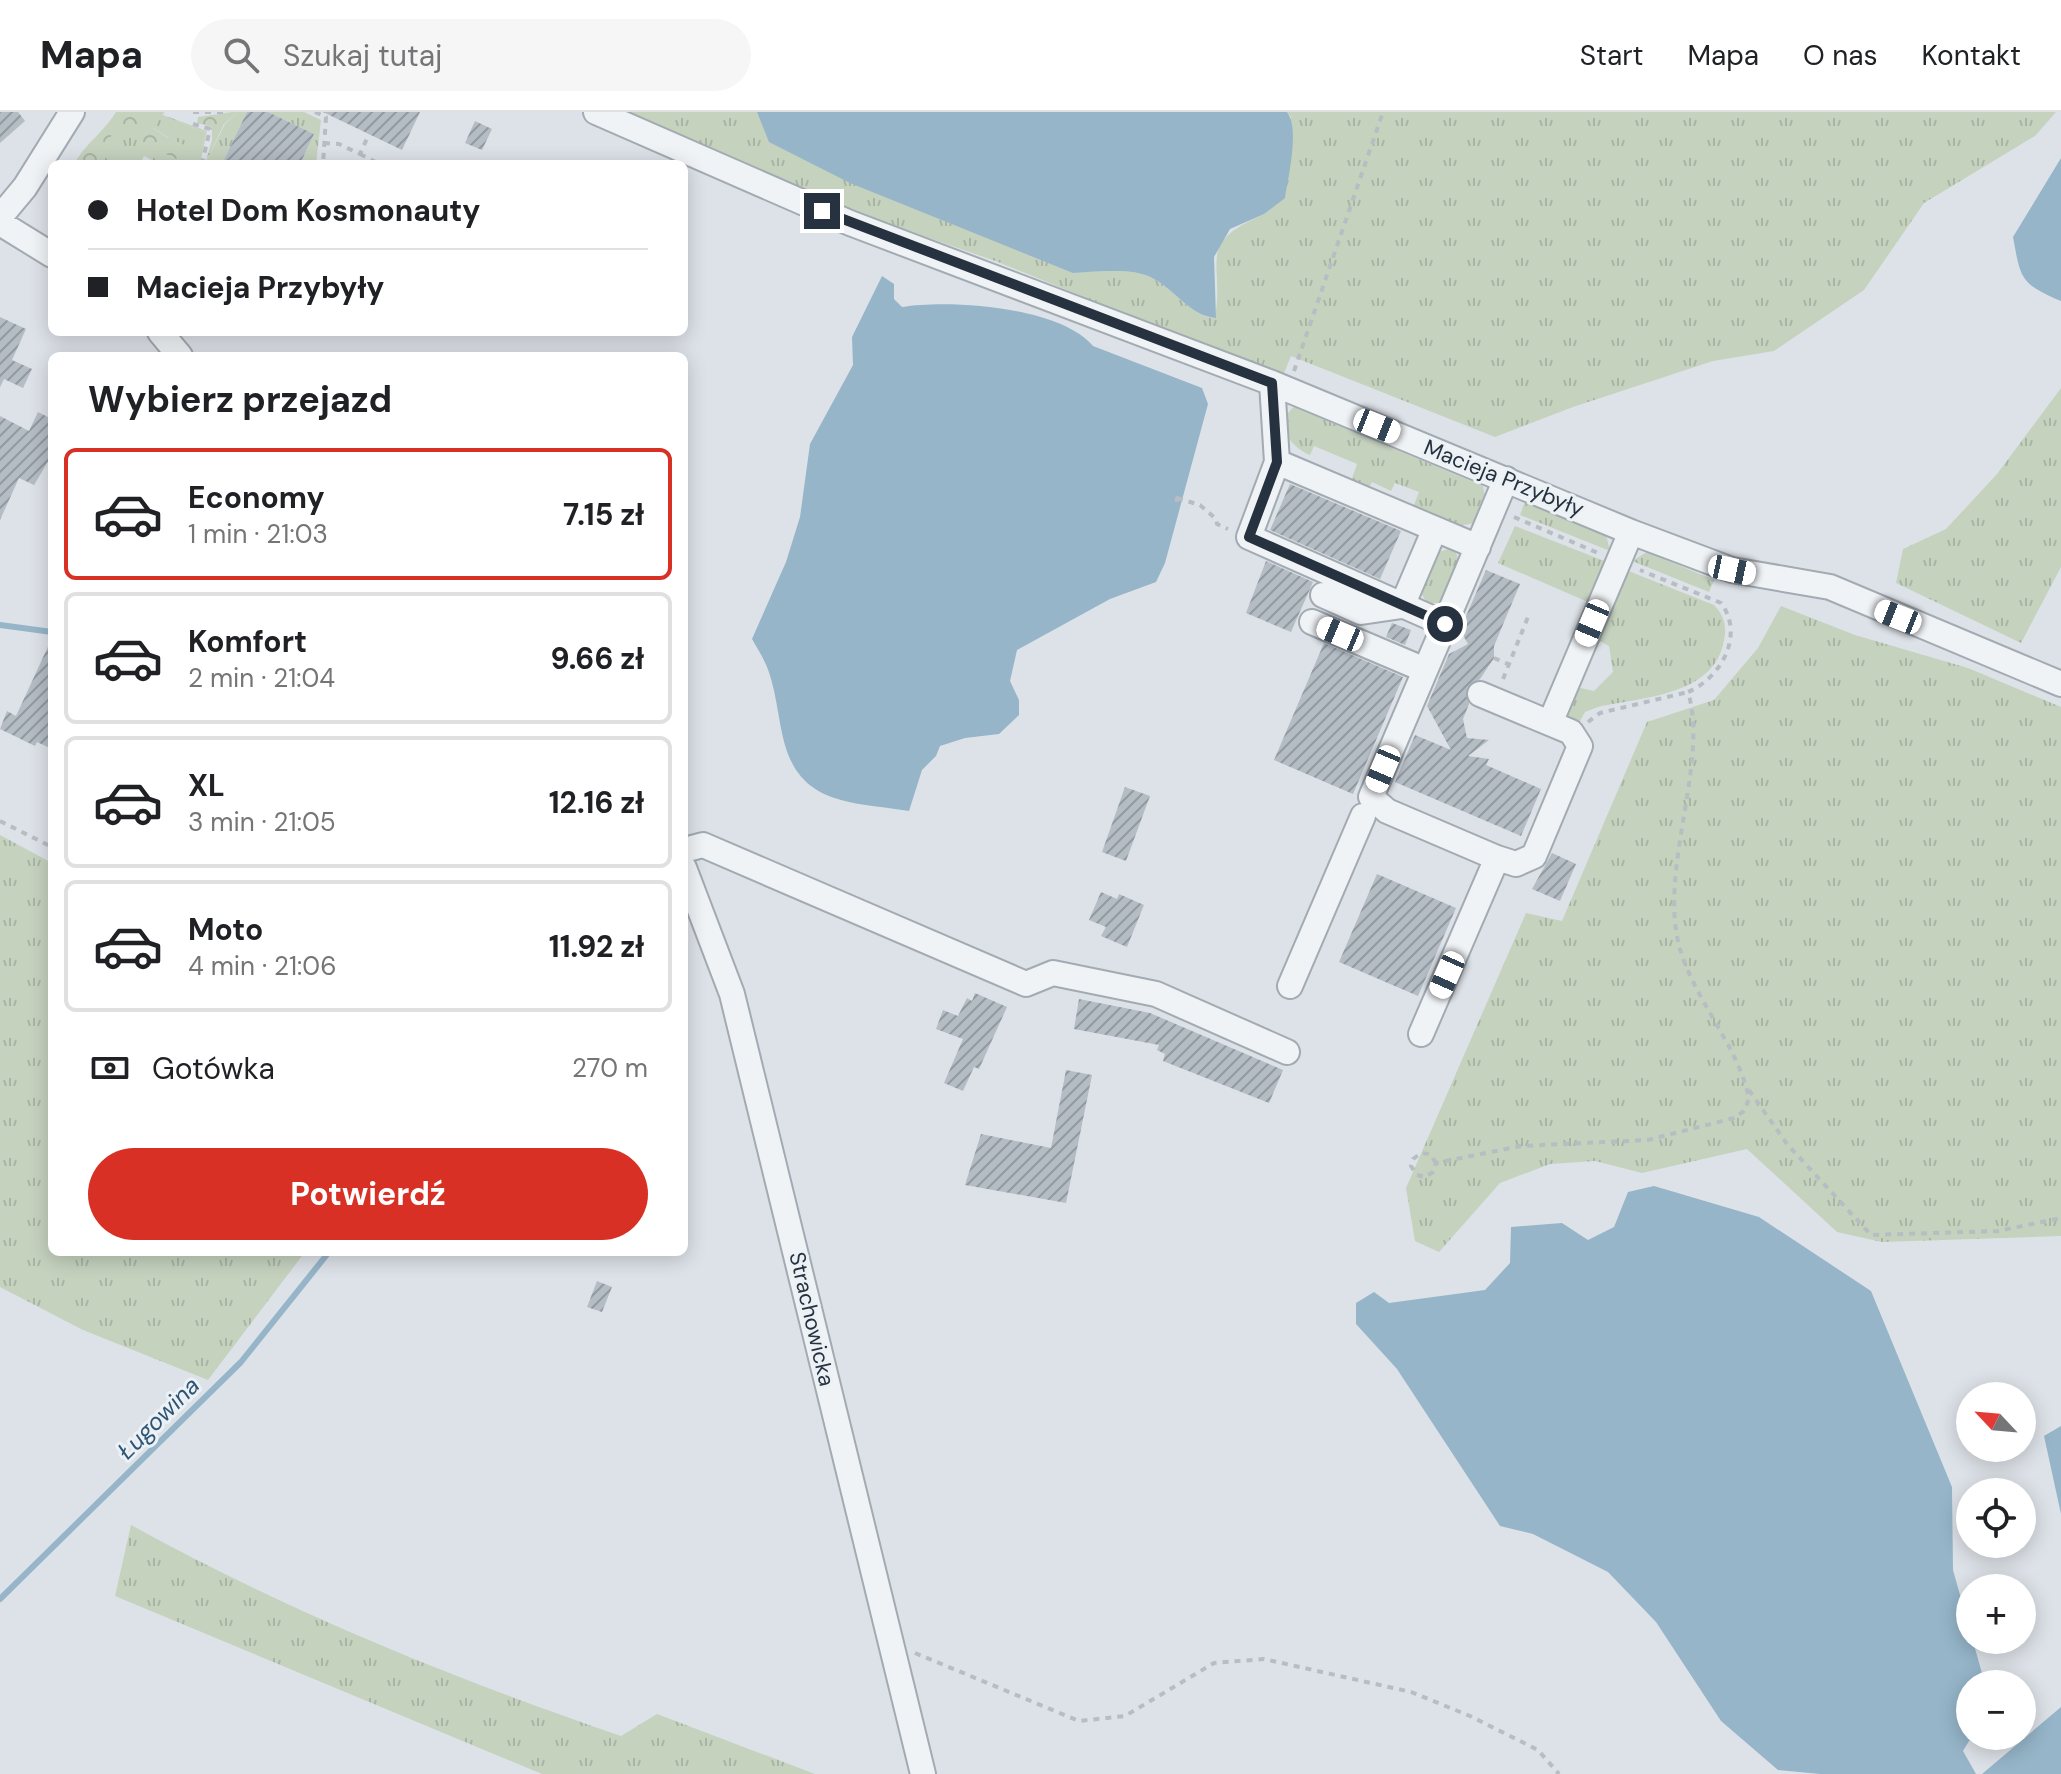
<!DOCTYPE html>
<html lang="pl">
<meta charset="utf-8">
<style>
body{margin:0;font-family:"DM Sans",sans-serif;background:#f6f6f6;color:#202124;height:100vh;display:flex;flex-direction:column;font-size:30px;white-space:nowrap}
*{box-sizing:border-box;margin:0}
p{font-size:26px;color:#757577}
.icon{flex:none;width:44px;height:44px;fill:none;stroke:currentColor;stroke-width:2;stroke-linecap:round;stroke-linejoin:round}
.map{position:relative;flex:1;overflow:hidden}
.side{position:absolute;left:48px;top:240px;width:640px;height:904px;display:flex;flex-direction:column;background:#fff;border-radius:12px;box-shadow:0 4px 20px #0003}
.side>*{flex:none}
.top-card{position:absolute;left:48px;top:48px;width:640px;height:176px;border-radius:12px;box-shadow:0 4px 20px #0003;display:grid;align-content:center;height:176px;padding:0 40px;background:#fff}
.needle{width:52px;rotate:296deg}
.tools{position:absolute;left:1956px;top:1270px;display:grid;gap:16px}
.tools a{display:grid;place-items:center;width:80px;height:80px;border-radius:50%;background:#fff;box-shadow:0 4px 20px #0003;font-size:40px}
.end{position:absolute;width:36px;height:36px;margin:-18px;border:10px solid #26323f;background:#fff;box-shadow:0 0 0 4px #fff}
.from{border-radius:50%}
.car{position:absolute;width:24px;height:48px;margin:-24px -12px;border-radius:10px;box-shadow:0 0 6px 2px #0007;background:linear-gradient(#fff 24%,#345 0 40%,#fff 0 76%,#345 0 86%,#fff 0)}
.top-card b{display:flex;align-items:center;gap:28px;height:76px;font-size:30px}
.top-card b+b{border-top:2px solid #e0e0e0}
.top-card i{width:20px;height:20px;background:#202124}
ul{padding:0;list-style:none}
li{display:flex;align-items:center;gap:24px;height:132px;margin:0 16px 12px;padding:0 24px;border:4px solid #e0e0e0;border-radius:12px}
li div{flex:1}
li b{display:block;font-size:30px}
li em{font-style:normal;font-weight:700}
li.selected{border-color:#d93025}
li>.icon{width:72px;height:72px;stroke-width:1.5}
h2{padding:0 40px;font-size:36px;line-height:96px}
.pay{display:flex;align-items:center;gap:20px;height:88px;padding:0 40px;font-size:30px}
.pay p{margin-inline-start:auto}
.cta{display:flex;gap:16px;margin-top:auto;padding:16px 40px}
.cta a{flex:1;height:92px;border-radius:48px;background:#d93025;color:#fff;font-size:32px;font-weight:700;line-height:92px;text-align:center}
header{display:flex;align-items:center;gap:48px;box-sizing:border-box;height:112px;padding:0 40px;background:#fff;border-bottom:2px solid #e0e0e0}
header strong{font-size:38px}
nav{display:flex;gap:44px;margin-inline-start:auto;font-size:28px}
.search{width:560px;height:72px;background:#f6f6f6;display:flex;align-items:center;gap:20px;box-sizing:border-box;padding:0 28px;border-radius:44px;color:#757577;font-size:30px}
.map>svg:first-child{display:block}
.grass{fill:url(#grass-tufts)}
.forest{fill:url(#forest-crowns);fill-rule:evenodd}
.water{fill:#96b5c9}
.lines{fill:none;stroke-linecap:round;stroke-linejoin:round}
.stream{stroke:#96b5c9;stroke-width:6}
.building{fill:url(#building-hatch)}
.minor-casing{stroke:#a2aab2;stroke-width:28}
.path{stroke:#b7bdc3;stroke-width:4;stroke-dasharray:6 6;stroke-linecap:butt}
.minor{stroke:#f0f3f6;stroke-width:24}
.route{stroke:#26323f;stroke-width:10}
.labels{text-anchor:middle;dominant-baseline:central;stroke-width:6;stroke-linejoin:round;paint-order:stroke}
.street-label{font-size:22px;fill:#26323f;stroke:#ecf1f5}
.water-label{font-size:24px;font-style:italic;fill:#2f5574;stroke:#ecf1f5}
</style>
<header>
<strong>Mapa</strong>
<div class="search"><svg class="icon" aria-label="search" viewBox="0 0 24 24"><circle cx="10" cy="10" r="6"/><path d="M15 15l6 6"/></svg>Szukaj tutaj</div>
<nav><a>Start</a><a>Mapa</a><a>O nas</a><a>Kontakt</a></nav>
</header>
<div class="map">
<svg width="2061" height="1662" viewBox="0 0 2061 1662">
<defs>
<pattern id="grass-tufts" width="24" height="20" patternUnits="userSpaceOnUse" patternTransform="scale(2)"><rect width="24" height="20" fill="#c5d2be"/><path d="M3 7l-1-3M5 7V3M7 7l1-3M15 17l-1-3M17 17v-4M19 17l1-3" fill="none" stroke="#a9b5a4"/></pattern>
<pattern id="forest-crowns" width="20" height="18" patternUnits="userSpaceOnUse" patternTransform="scale(2)"><rect width="20" height="18" fill="#c5d2be"/><path d="M2 6a3 3 0 1 1 6 0M12 15a3 3 0 1 1 6 0" fill="none" stroke="#a9b5a4"/></pattern>
<pattern id="building-hatch" width="6" height="6" patternUnits="userSpaceOnUse" patternTransform="scale(2)"><rect width="6" height="6" fill="#b4bcc4"/><path d="M-1 1l2-2M0 6l6-6M5 7l2-2" fill="none" stroke="#9299a1"/></pattern>
</defs>
<rect width="100%" height="100%" fill="#dde2e8"/>
<path class="grass" d="M238,0H247L222,52H205L225,12Z
M268,0H304L321,8L316,52H300L314,22Z
M620,0H757L763,12L1073,161C1096,160 1133,155 1154,167C1177,179 1188,203 1215,206C1225,147 1194,133 1264,102L1291,5L1287,0H2056L2035,24L1924,91L1864,178L1774,239L1713,249L1573,295L1495,325L1291,244L1282,266L998,150L812,85Z
M162,3L206,21L200,41L175,29L172,23L169,26L152,15L158,4Z
M115,16L186,52H159L144,44L140,52H95Z
M2061,276V455L2021,531L1896,471L1903,437L1946,417L1997,362Z
M1294,295L1483,374C1495,433 1441,411 1412,398L1419,380L1395,371L1391,379L1372,370L1368,378L1351,369L1357,352L1314,334L1310,343C1291,335 1272,312 1294,295Z
M1525,389L1606,422L1610,439L1520,403Z
M1515,414L1607,450L1588,490L1498,451Z
M1448,437L1456,441L1460,452L1442,491H1427L1420,479L1436,441Z
M1647,440L1714,468L1709,480L1632,449Z
M1626,458L1714,493C1724,503 1727,515 1724,528C1715,584 1642,585 1598,595L1585,600L1580,609L1564,604L1576,575L1594,579L1613,560L1609,534L1596,527Z
M1781,494L1855,523L1968,556L2061,595V1124L1882,1130L1837,1120L1747,1037L1642,1061L1595,1049L1550,1052L1500,1071L1439,1140L1415,1129L1406,1076L1526,801L1562,809L1647,610L1714,588L1758,536Z
M0,723L52,751V1140H305L208,1268L83,1218L0,1175Z
M131,1413C287,1499 452,1566 621,1624L657,1602L815,1662H542L115,1484Z"/>
<path class="forest" d="M116,0H164L163,3L207,19L200,52H186L115,17L95,52H74C86,31 102,22 116,0ZM162,3L206,21L200,40L175,29L172,22L168,26L153,16Z
M232,0H238L224,12L205,52L212,28V15L197,11L198,5Z"/>
<path class="water" d="M757,0H1287C1300,16 1288,66 1285,86L1264,102L1230,117L1214,145L1216,206C1188,203 1178,180 1154,167C1134,155 1096,160 1073,161L850,71L769,30Z
M2061,46V189C2020,171 2021,168 2013,125Z
M882,164L894,172V187L902,195C951,187 1060,195 1093,234L1202,276L1208,292L1165,451L1156,470L1110,487L1017,538L1010,569L1019,588V603L999,622L965,626L940,634L936,644L922,658L909,699C886,695 862,694 841,688C771,669 787,606 767,555C763,545 757,536 752,527L786,450L800,405L810,332L853,253L852,225Z
M1654,1074L1759,1105L1871,1179L1952,1375L1953,1458L1985,1572H1970L1972,1624L1963,1639L1976,1662H1820L1778,1658L1721,1609L1656,1510L1608,1460L1533,1422L1500,1414L1397,1257L1356,1212V1191L1374,1180L1389,1191L1485,1178L1510,1151L1511,1115L1562,1111L1588,1128L1614,1115L1628,1080Z
M2061,1314V1402L2044,1324Z
M2061,1595V1662H1982Z"/>
<g class="lines">
<path class="stream" d="M0,513L52,520
M0,1487L241,1250L329,1140"/>
</g>
<path class="building" d="M0,0H18L25,9L0,31Z
M247,0H268L314,22L300,52H222Z
M323,0H420L402,38Z
M475,9L492,17L482,38L465,31Z
M0,205L26,217L12,248L32,257L23,276L4,267L0,275Z
M38,300L52,307V343L34,373L19,366L0,408V304L29,319Z
M1290,372L1401,419L1380,467L1270,418Z
M1266,449L1313,470L1291,520L1246,501Z
M1486,458L1520,472L1494,534V546L1480,567L1467,576L1469,592L1463,607L1467,626L1489,628L1468,644L1489,647L1486,653L1541,677L1521,724L1395,670L1415,623L1451,638L1427,594L1449,542L1468,532L1460,518Z
M1392,511L1411,518L1405,533L1386,525Z
M52,526V637L37,630L35,634L0,617L7,599L16,604Z
M1324,531L1403,565L1353,682L1274,648Z
M1125,675L1150,684L1126,749L1102,740Z
M1552,741L1576,752L1560,789L1532,777Z
M1377,762L1456,796L1418,884L1339,850Z
M1101,780L1117,787L1119,782L1144,793L1127,835L1101,824L1106,815L1089,808Z
M975,881L1007,895L979,957L974,955L963,979L944,971L963,927L936,917L943,898L958,904L967,886L972,889Z
M1079,887L1150,901L1283,958L1269,991L1163,949L1165,942L1157,938L1159,933L1074,917Z
M1066,958L1092,963L1066,1091L965,1073L981,1022L1051,1036Z
M597,1169L612,1175L602,1200L587,1195Z"/>
<g class="lines">
<g class="minor-casing">
<path id="minor" d="M596,0L850,111L1272,271L1631,420L1732,458L1830,475L2061,572
M0,105L25,75L72,0
M0,111L52,143
M160,220L180,244
M1272,271L1277,350L1249,425L1445,512L1506,367
M1277,350L1478,435
M1323,483L1361,500L1402,494L1434,419
M1312,510L1425,558
M1480,582L1571,620L1580,634L1534,744L1516,752L1497,746
M1550,611L1631,420
M684,738L703,733L1026,872L1053,861L1156,882L1287,940
M684,756L732,882L923,1662
M1290,874L1363,704
M1421,922L1497,746L1387,699L1371,685L1445,512"/>
</g>
<path class="path" d="M193,0H228
M315,0L326,5L323,52
M193,12L210,17L202,52
M324,31L339,32L360,42L369,22
M360,42L379,52
M1294,259L1383,0
M1177,386L1200,393L1216,407L1217,412L1228,417
M1176,390L1179,381
M1514,405L1598,441
M1494,546L1508,552
M1503,567L1528,505
M1588,610L1600,601L1688,580
M0,709L52,735
M1749,978L1787,1032L1871,1123L1998,1119L2061,1106
M1436,1051L1430,1042L1421,1041L1413,1047L1411,1054L1417,1063L1425,1065L1433,1060L1436,1051L1521,1034L1648,1028L1734,1006L1744,999L1749,987C1739,931 1684,878 1676,818C1665,743 1708,645 1688,580C1721,566 1745,523 1721,491L1640,458
M915,1541L1079,1609L1125,1604L1214,1551L1264,1547L1411,1580L1470,1604L1538,1638L1559,1662"/>
<use href="#minor" class="minor"/>
</g>
<g class="lines">
<path class="route" d="M822,99L1272,271L1277,350L1249,425L1445,512"/>
</g>
<g class="labels">
<g class="street-label">
<text transform="translate(1504 366) rotate(22)">Macieja Przybyły</text>
<text transform="translate(812 1207) rotate(77)">Strachowicka</text>
</g>
<g class="water-label">
<text transform="translate(158 1306) rotate(-45)">Ługowina</text>
</g>
</g>
</svg>
<div class="tools">
<a><svg class="needle" viewBox="-14 -14 28 28"><path d="M0-13l5 13h-10z" fill="#e53935"/><path d="M0 13l5-13h-10z" fill="#757577"/></svg></a>
<a><svg class="icon" aria-label="locate" viewBox="0 0 24 24"><circle cx="12" cy="12" r="6"/><path d="M12 2v4M12 18v4M2 12h4M18 12h4"/></svg></a>
<a>+</a>
<a>−</a>
</div>
<i class="end from" style="left:1445px;top:512px"></i>
<i class="end" style="left:822px;top:99px"></i>
<i class="car" style="left:1377px;top:314px;rotate:112deg"></i>
<i class="car" style="left:1732px;top:458px;rotate:102deg"></i>
<i class="car" style="left:1898px;top:505px;rotate:292deg"></i>
<i class="car" style="left:1592px;top:511px;rotate:203deg"></i>
<i class="car" style="left:1340px;top:522px;rotate:293deg"></i>
<i class="car" style="left:1383px;top:657px;rotate:203deg"></i>
<i class="car" style="left:1447px;top:863px;rotate:204deg"></i>
<div class="top-card">
<b><i class="from"></i>Hotel Dom Kosmonauty</b>
<b><i></i>Macieja Przybyły</b>
</div>
<section class="side">
<h2>Wybierz przejazd</h2>
<ul>
<li class="selected"><svg class="icon" aria-label="car" viewBox="0 0 24 24"><path d="M5 17H2v-5l4-1 3-4h7l3 4 3 1v5h-3M9 17h6M6 11h13"/><circle cx="7" cy="17" r="2"/><circle cx="17" cy="17" r="2"/></svg><div><b>Economy</b><p>1 min · 21:03</p></div><em>7.15 zł</em></li>
<li><svg class="icon" aria-label="car" viewBox="0 0 24 24"><path d="M5 17H2v-5l4-1 3-4h7l3 4 3 1v5h-3M9 17h6M6 11h13"/><circle cx="7" cy="17" r="2"/><circle cx="17" cy="17" r="2"/></svg><div><b>Komfort</b><p>2 min · 21:04</p></div><em>9.66 zł</em></li>
<li><svg class="icon" aria-label="car" viewBox="0 0 24 24"><path d="M5 17H2v-5l4-1 3-4h7l3 4 3 1v5h-3M9 17h6M6 11h13"/><circle cx="7" cy="17" r="2"/><circle cx="17" cy="17" r="2"/></svg><div><b>XL</b><p>3 min · 21:05</p></div><em>12.16 zł</em></li>
<li><svg class="icon" aria-label="car" viewBox="0 0 24 24"><path d="M5 17H2v-5l4-1 3-4h7l3 4 3 1v5h-3M9 17h6M6 11h13"/><circle cx="7" cy="17" r="2"/><circle cx="17" cy="17" r="2"/></svg><div><b>Moto</b><p>4 min · 21:06</p></div><em>11.92 zł</em></li>
</ul>
<div class="pay"><svg class="icon" aria-label="cash" viewBox="0 0 24 24"><path d="M3 7h18v10H3z"/><circle cx="12" cy="12" r="2"/></svg>Gotówka<p>270 m</p></div>
<div class="cta"><a>Potwierdź</a></div>
</section>
</div>
